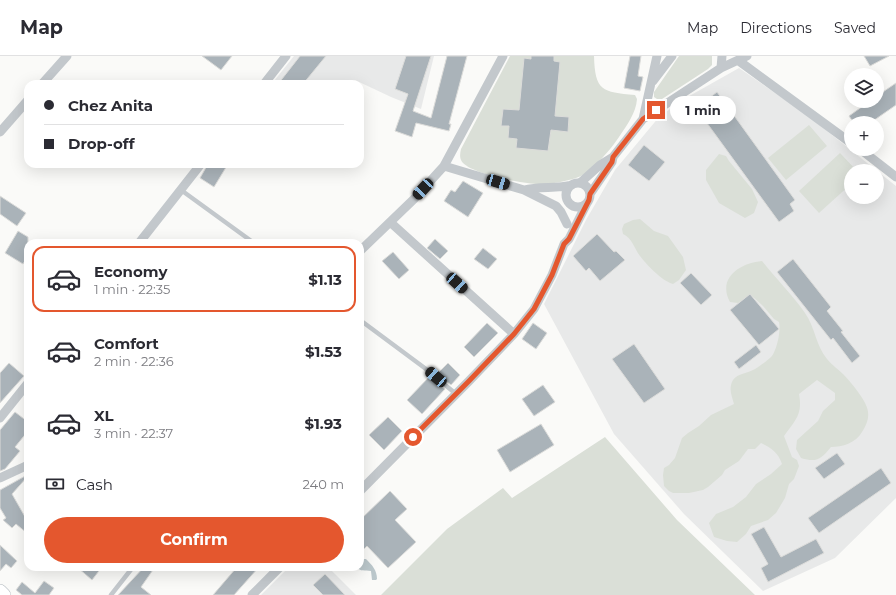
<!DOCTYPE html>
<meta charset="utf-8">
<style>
body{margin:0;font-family:Montserrat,sans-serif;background:#f7f7f7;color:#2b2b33;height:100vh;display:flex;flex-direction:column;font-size:15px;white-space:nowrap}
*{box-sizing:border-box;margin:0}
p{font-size:13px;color:#7c7c81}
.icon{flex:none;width:22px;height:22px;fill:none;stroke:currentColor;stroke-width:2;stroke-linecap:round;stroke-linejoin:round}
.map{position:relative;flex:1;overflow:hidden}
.details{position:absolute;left:24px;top:183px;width:340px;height:332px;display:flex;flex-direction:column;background:#fff;border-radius:12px;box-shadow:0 4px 16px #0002}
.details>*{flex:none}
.hud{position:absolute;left:24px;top:24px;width:340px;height:88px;border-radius:12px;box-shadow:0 4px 16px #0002;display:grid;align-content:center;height:88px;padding:0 20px;background:#fff}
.fabs{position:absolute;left:844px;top:12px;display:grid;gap:8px}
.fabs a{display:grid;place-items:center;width:40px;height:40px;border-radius:50%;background:#fff;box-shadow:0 4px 16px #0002;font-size:20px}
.end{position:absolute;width:18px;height:18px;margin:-9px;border:5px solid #e4572e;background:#fff;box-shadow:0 0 0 2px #fff}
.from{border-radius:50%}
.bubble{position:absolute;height:28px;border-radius:14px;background:#fff;box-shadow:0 4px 16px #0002;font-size:13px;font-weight:700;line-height:28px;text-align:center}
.car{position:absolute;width:12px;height:24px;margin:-12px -6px;border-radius:5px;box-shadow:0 0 3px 1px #0007;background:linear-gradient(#222 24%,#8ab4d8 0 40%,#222 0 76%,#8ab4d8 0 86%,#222 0)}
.hud b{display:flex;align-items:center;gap:14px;height:38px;font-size:15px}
.hud b+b{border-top:1px solid #e1e1e2}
.hud i{width:10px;height:10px;background:#2b2b33}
ul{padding:7px 0 0;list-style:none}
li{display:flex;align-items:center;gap:12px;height:66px;margin:0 8px 6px;padding:0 12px;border:2px solid transparent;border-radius:12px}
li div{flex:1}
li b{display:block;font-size:15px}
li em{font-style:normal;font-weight:700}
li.active{border-color:#e4572e}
li>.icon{width:36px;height:36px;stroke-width:1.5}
.pay{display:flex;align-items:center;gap:10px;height:44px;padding:0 20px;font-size:15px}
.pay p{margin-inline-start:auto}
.action{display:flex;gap:8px;margin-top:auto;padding:8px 20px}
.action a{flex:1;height:46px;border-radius:24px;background:#e4572e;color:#fff;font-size:16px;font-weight:700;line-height:46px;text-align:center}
header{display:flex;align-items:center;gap:24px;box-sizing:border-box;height:56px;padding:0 20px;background:#fff;border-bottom:1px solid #e1e1e2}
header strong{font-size:19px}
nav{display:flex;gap:22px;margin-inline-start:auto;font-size:14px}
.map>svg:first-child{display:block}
.built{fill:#e8e9e9;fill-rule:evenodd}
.green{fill:#dadfd7}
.water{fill:#bbc7cb}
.building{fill:#aab3b9;stroke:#dcdcda}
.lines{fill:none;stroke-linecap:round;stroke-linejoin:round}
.secondary-casing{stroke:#b3babf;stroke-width:14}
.lane{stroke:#c3c8cc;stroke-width:4.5}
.street{stroke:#c3c8cc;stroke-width:9}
.secondary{stroke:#fff;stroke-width:13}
.route{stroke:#e4572e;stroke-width:5}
</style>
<header>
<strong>Map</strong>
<nav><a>Map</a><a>Directions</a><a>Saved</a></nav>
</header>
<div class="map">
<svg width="896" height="539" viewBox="0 0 896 539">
<rect width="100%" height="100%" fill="#fafaf8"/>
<path class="built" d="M294,0H434L421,53L391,41L355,24L352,28H278L274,25Z
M739,12L807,59L896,130V442L835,502L763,535L684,458L614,378L544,248L586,164L615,114L659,61L684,43ZM851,115H877V141H851Z
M289,511L330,513L356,539H261Z"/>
<path class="green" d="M510,0H594C595,35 602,36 635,39L637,43C636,57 627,69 619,81C611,93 594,113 581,120C569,125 549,129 536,128C519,127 474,118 463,107C459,103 460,98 461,93Z
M679,0H712V9L708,13L662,43H657L654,41V36Z
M809,69L827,90L786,124L768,102Z
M840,97L857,115H851V128L819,157L799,135Z
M719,98L726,100L729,105L752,133L758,146L754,157L745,162L719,147L706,124V114Z
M640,163L654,175L668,180L683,201L686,214L679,224L673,228C662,225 647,209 640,200C634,192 632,182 623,178L622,173L624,168L633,164Z
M762,205C776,223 792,238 805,257C815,271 816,290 827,303C832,309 838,313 843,318C850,325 868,346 868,356C869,363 866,370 862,376C856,387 842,391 831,391C821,403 817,407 801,402L796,393L797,384L818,365L823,355L835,344V337L817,324L799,338C803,359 795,364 784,380L792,401L797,404L799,410L794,423L789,428L785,442L776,457L768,464L751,470L746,478L737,486L727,485L714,481L709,467L716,458L733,451L746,441L756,428L771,418L782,408C778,396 771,392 761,387L755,393H748L739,405L725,414L722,419L708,431L703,434L689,437H673L669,435L664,430L663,419L664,412L669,409L675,402L682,382L688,377L699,370L711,359L734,348C732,340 728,333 733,324C738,317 747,318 755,313C760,310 768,304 772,300C777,293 781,275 779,266L774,263L763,250L750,238L738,247L730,246C717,222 740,207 762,205Z
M605,381L677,464L755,539H381L447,473L503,432L512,442Z"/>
<path class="water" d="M360,503H366C372,509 377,514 377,523L376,524H372L371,515C365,514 360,516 357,511H360Z"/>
<path class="building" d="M202,0H232L221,14Z
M300,0H326L303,28H278Z
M406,0H431L413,55L431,62L447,0H467L449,68H451L449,75L416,67L412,81L395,75L408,38L395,33Z
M531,0H554V5L560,6L555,60L569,61L568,76L551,74L548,95L516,92L517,83L508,82L509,70H501L503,53L519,54L524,2L531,3Z
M630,0H641L638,20L643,21L640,35L624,32Z
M864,0H889L870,10Z
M896,27V49L870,67H854L849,60L870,45H877V40Z
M717,36L795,144L790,148L794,155L779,166L696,52Z
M644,89L665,106L649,125L628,109Z
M208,108H228L214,131L200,122Z
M463,125L483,137L468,161L444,145L451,134L455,136Z
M0,140L26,157L17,170L0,158Z
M18,175L28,181V200L23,208L5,197Z
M597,178L614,196L616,195L625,204L600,225L589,212L586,215L573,200Z
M435,183L448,195L440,203L427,192Z
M483,192L497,203L488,213L474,203Z
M393,196L409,214L399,223L382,205Z
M793,203L831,251L827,255L843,275L841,276L860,300L852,307L833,282L831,284L777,216Z
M691,217L712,239L701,249L680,227Z
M750,238L779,273L759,289L730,254Z
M487,267L498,277L474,301L464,291Z
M533,267L547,277L536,293L522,283Z
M634,288L665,333L644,347L612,303Z
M756,289L761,296L739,313L734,306Z
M9,307L24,320L0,347V317Z
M448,307L460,319L451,329L437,318Z
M429,321L445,333L422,358L407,344Z
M543,329L555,346L534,360L522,343Z
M15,356L28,366V375L15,391L20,395L5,413L0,415V374Z
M388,361L402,375L384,394L369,379Z
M541,368L554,389L510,416L497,394Z
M837,397L845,408L824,423L815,412Z
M881,412L891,427L819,477L808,462Z
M27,419L28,420L12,438L28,466V478L16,468L12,472L3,464L6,462L0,452V434Z
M390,435L407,453L395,464L416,486L388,512L367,490L360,497V464Z
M764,471L781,501L816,483L824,497L768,526L761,512L768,508L751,478Z
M0,489L17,505L11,512L6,508L0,515Z
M77,511H102L92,524Z
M144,511H155L141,531L151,539H118Z
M237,511H259L234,539H213Z
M325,518L345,539H323L313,529Z
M44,525L54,532L49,539H22L16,534L22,526L35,537Z"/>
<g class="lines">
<g class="secondary-casing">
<path id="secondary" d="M0,535L4,539"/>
</g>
<path class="lane" d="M181,134L254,187
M360,264L426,313L456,338
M111,539L133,511"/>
<path class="street" d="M739,5L851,87
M721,12L722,0
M653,25L672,0
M42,28L67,0
M264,28L286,0
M643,63L721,12L747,0
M0,76L28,44
M860,93L896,121
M444,110L524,134L556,150L561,156L567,168
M580,127L600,109L613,101L643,63L657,0
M566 139a12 12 0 1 1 24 0a12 12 0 1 1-24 0Z
M524,134C540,130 556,133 572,129
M590,138L612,106L613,101
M390,166L514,278
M139,187L201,108
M360,195L414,143L444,110L503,0
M0,362L28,327
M0,422L28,409
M360,435L469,325L514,278L534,253L552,219L564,188L569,183L587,147
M252,539L280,511"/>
<use href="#secondary" class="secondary"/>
</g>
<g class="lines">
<path class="route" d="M413,381L469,325L514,278L534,253L552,219L564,188L569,183L589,144L590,138L612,106L613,101L643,63L656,54"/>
</g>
</svg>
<div class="fabs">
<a><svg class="icon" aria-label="layers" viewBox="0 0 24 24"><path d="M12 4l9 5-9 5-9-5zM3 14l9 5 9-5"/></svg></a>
<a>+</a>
<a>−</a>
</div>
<i class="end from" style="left:413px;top:381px"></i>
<i class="end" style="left:656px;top:54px"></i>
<div class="bubble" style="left:670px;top:40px;width:66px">1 min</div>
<i class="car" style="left:498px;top:126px;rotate:106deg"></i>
<i class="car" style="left:423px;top:133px;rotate:223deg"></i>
<i class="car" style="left:457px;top:227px;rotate:132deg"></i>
<i class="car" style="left:436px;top:321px;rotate:311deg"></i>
<div class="hud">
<b><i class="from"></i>Chez Anita</b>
<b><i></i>Drop-off</b>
</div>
<section class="details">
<ul>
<li class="active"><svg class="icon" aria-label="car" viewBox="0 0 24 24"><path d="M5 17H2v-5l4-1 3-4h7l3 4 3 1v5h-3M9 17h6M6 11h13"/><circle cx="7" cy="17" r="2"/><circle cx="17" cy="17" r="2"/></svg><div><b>Economy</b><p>1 min · 22:35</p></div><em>$1.13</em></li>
<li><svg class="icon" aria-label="car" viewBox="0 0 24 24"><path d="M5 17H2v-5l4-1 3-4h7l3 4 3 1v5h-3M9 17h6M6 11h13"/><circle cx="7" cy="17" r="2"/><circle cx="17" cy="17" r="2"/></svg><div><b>Comfort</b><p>2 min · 22:36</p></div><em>$1.53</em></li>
<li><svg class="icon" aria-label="car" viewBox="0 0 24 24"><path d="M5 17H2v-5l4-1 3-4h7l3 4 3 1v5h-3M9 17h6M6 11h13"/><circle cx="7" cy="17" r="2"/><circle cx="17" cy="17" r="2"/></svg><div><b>XL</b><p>3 min · 22:37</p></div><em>$1.93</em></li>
</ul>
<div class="pay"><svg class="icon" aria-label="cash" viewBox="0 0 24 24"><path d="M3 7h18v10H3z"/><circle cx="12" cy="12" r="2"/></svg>Cash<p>240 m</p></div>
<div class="action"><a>Confirm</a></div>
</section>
</div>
